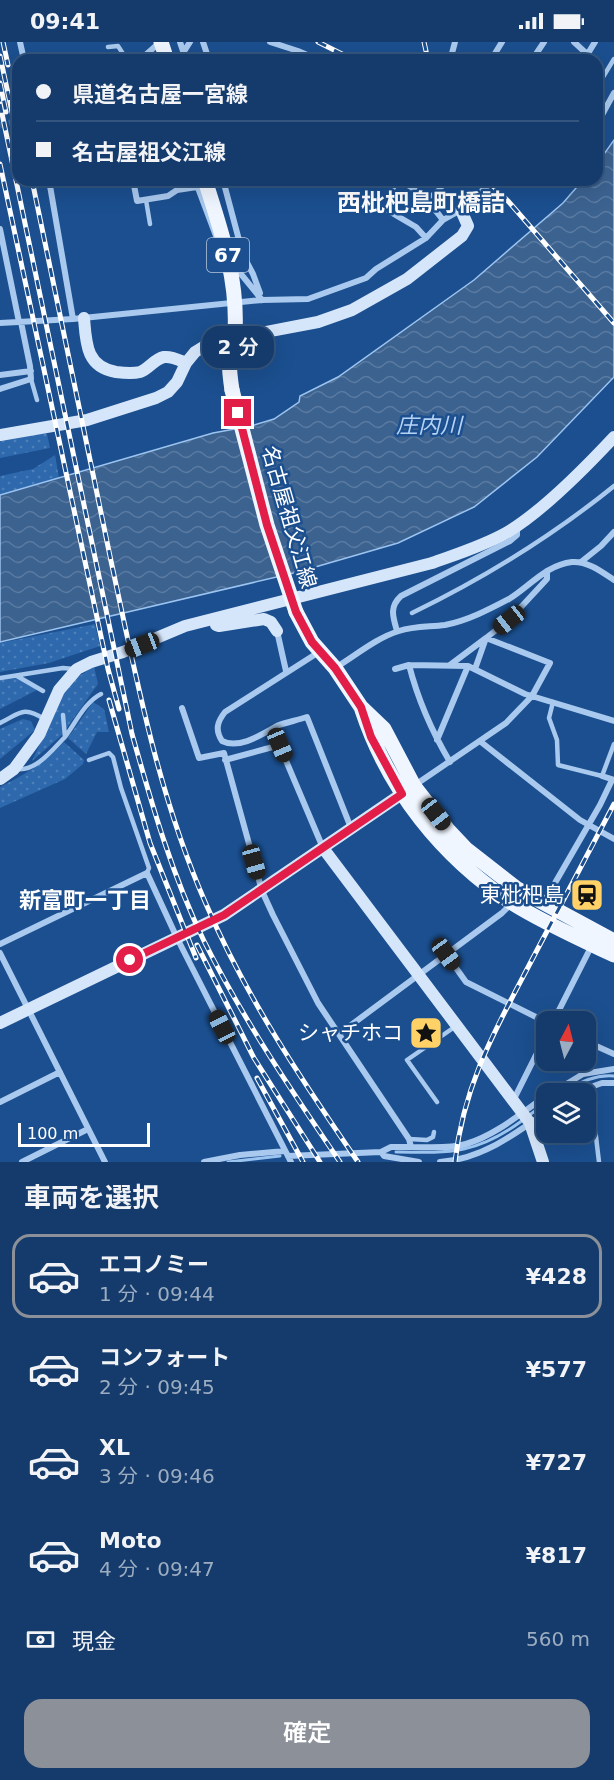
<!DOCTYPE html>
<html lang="ja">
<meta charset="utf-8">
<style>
body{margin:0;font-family:"DejaVu Sans","Noto Sans JP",sans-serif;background:#214673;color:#f1f3f6;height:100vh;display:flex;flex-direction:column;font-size:22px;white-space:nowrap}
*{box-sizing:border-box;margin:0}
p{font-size:20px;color:#9dadc1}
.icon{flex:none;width:33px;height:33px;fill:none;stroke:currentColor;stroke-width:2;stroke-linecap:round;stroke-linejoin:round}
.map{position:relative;height:1120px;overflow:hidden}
.panel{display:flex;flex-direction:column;background:#143b6b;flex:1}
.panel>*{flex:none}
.top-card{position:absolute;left:12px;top:12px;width:591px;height:132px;border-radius:18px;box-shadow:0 6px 24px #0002,0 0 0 2px #33557e;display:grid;align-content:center;height:132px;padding:0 24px;background:#143b6b}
.needle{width:39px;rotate:7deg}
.tools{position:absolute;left:536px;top:969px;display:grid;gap:12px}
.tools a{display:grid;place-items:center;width:60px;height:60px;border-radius:12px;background:#143b6b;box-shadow:0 6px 24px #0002,0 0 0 2px #33557e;font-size:30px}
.scale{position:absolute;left:18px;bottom:15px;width:132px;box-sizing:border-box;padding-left:6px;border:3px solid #fff;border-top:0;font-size:16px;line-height:21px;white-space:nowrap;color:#fff;-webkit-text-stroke:4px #1b4f8f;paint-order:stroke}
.end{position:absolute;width:27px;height:27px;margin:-14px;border:8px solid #e11d48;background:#fff;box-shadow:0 0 0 3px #fff}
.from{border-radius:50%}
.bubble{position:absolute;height:42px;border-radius:18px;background:#143b6b;box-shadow:0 6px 24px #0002,0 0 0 2px #33557e;font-size:20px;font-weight:600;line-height:42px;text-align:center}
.car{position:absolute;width:18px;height:36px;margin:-18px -9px;border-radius:8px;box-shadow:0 0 4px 2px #0007;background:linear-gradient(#222 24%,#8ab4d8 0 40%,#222 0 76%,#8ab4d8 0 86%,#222 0)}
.top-card b{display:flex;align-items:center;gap:21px;height:57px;font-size:22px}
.top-card b+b{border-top:2px solid #33557e}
.top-card i{width:15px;height:15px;background:#f1f3f6}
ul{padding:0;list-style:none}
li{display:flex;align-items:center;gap:18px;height:84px;margin:0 12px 9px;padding:0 12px;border:3px solid transparent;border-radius:18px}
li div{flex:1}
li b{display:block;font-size:22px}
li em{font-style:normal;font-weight:600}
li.on{border-color:#8c9099}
li>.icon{width:54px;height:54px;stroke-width:1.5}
h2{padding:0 24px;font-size:27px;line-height:72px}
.pay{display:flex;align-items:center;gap:15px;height:66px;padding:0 24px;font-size:22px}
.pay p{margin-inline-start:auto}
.button{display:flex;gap:12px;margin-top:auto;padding:12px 24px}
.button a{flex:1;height:69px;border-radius:18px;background:#8c9099;color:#fff;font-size:24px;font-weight:600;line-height:69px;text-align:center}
.status{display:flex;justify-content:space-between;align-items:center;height:42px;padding:0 30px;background:#143b6b;direction:ltr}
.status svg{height:16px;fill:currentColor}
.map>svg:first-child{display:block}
.grass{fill:url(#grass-dots)}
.water{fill:url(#water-waves);stroke:#9cc4f0;stroke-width:1.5}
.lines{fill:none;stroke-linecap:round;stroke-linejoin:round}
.stream{stroke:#9cc4f0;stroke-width:3}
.street-tunnel{stroke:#3d69a0;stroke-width:6;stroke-dasharray:6 3;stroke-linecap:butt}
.lane{stroke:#a9c9ee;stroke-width:4.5}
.street{stroke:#a9c9ee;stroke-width:6}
.secondary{stroke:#d6e6fa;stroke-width:12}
.primary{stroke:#f0f6ff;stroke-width:15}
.rail-casing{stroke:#fff;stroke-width:5}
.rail{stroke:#1b4f8f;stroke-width:3;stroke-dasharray:9;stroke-linecap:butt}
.primary-bridge{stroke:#f0f6ff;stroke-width:15}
.route{stroke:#e11d48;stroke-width:8}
.labels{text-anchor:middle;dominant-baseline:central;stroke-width:5;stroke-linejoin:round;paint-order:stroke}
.shield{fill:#1b4f8f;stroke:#bbcadd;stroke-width:1.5}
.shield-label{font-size:20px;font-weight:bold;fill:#fff}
.street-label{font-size:21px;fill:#fff;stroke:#1b4f8f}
.poi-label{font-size:21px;fill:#fff;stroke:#1b4f8f;text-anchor:end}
.water-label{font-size:22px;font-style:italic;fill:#b5d3f5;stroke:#1b4f8f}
.neighbourhood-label{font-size:22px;font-weight:bold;fill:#fff;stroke:#1b4f8f}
.quarter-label{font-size:24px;font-weight:bold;fill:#fff;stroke:#1b4f8f}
</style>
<div class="status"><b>09:41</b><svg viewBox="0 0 49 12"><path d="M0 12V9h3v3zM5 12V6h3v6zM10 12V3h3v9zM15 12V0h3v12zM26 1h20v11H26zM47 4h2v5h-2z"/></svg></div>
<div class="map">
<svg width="614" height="1120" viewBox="0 0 614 1120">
<defs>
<pattern id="grass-dots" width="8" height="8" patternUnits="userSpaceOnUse" patternTransform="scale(1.5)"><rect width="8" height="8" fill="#2e69ad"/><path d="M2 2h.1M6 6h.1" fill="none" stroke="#4d80b9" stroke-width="1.8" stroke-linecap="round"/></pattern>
<pattern id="water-waves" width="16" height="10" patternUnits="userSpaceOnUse" patternTransform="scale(1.5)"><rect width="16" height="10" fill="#3c6290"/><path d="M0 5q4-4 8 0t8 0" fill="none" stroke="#597aa1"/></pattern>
</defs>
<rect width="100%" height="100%" fill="#1b4f8f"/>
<path class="grass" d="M44,390L47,392L50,406L0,416V396Z
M55,413L59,436L0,453V434L33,427Z
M95,582L100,604L49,621L0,630V601Z
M94,624L98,642L66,687L65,673L63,672V692L32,719L62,653L74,638Z
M15,635L37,648L0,667V638Z
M93,660L104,667L109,690H97L86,712L68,696Z
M23,677L31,679L35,688L0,717V687Z
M64,700L84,718L83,722L65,737L0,766V745C25,733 45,720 64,700Z"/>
<path class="water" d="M614,98V335L537,415L474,465L398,501L298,530L0,600V453L213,391L251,384L274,377L299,360L300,354L338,335L474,238L563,161L583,138H597V122Z"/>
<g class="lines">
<path class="stream" d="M560,1052C578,1042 593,1032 614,1034
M528,1074L546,1061
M396,1110C451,1111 477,1112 523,1078
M228,1120L280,1114"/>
<path class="street-tunnel" d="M0,83L18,79"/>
<path class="lane" d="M108,5L118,4L127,18
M597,45L614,17
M295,138V139
M427,157L447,141
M146,158L150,182
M31,337L37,358
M412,571C486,535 551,495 614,444
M17,634L43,649
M0,636L63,626L74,627
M553,660L549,676L557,698L558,723L602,734L614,702
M0,681C19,672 23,663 44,677
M65,695C76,680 85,660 101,652
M89,718L109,711L113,715L121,746L149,826L147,831
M16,727C36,730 52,708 65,695L63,673
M590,1044L599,1120
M437,1060L407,1018L456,984
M409,1097L427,1098L433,1095L434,1090"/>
<path class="street" d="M20,0L24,18
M180,0L186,18
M203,0L209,18
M270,0L298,9L319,18
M574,0L587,12
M183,11L190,0
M451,15L455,0
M140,18L159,1
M491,18L502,0
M532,18L544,0
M584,18L595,0
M597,82L614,51
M49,138L73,277
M133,138L137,159L168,154L177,148L197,145
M195,138L216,194
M223,138L243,213L253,232L260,251
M395,138L387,168L416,185L426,196
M398,138C419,147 430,161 443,178
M563,141L565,138
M0,187L19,280
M232,221L262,258
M0,281L73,277L262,258L308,257L366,236L376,227L426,196L443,178L461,168L494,138
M0,333L31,329
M0,347L31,337L30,324L21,280
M581,520L601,504L614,490
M277,589L286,629
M397,589C393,575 389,565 401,554L510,499L517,493V484
M319,610L225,670C217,680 215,688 222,699C240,708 264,691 279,683C288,680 298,678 307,675L351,786
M409,623C418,658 431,688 450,720
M335,626C355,614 376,596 399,589C414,584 430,585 445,583C467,579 490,567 509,557C530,544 546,523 572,520C588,519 602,530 614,538
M395,627L409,623L468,624L525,652L614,679
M475,627L486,596L509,578L547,537V529
M182,666L199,716L224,711L262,849L273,873L318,961L409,1097L411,1105H391L381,1110
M273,688L323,806
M437,698L468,624
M481,700L580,778L614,797
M225,718L280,703
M602,734L614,738
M415,743L506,681L532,654L550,621L486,596L450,623
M544,860L600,763L612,738
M0,902L147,831L177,896L291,1120
M0,911L105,1120
M446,912L466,940L546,980
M553,980L592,903
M339,992L502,871L512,861
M585,999L614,1012
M550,1052L583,1032L614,1027
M571,1052L602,1041H614
M513,1059L546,993
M0,1060L60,1030
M411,1105C429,1105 449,1107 466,1102C496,1093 521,1071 546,1054
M288,1114L381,1110L384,1114L419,1120
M22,1120L88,1087
M204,1120L240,1113L285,1109
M440,1120C481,1117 514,1093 546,1070"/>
<path class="secondary" d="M84,276C86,301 86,325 116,330C124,331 132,332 140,330C149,327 154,317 164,315C172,314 179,318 186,321
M0,393L87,378L156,356L168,350L177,340L186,321L195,310L208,302L231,300L250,293L318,280L352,268L407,237L462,194L468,184L461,168
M216,583L219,584L264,577L271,580L277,589
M0,737L14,727L39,693L59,648L77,627L91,620L123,610L185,584L432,521C457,512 483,504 506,491C542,470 585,426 614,395
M323,806L530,1081L543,1120
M0,981L224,873L409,747"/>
<path class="primary" d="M161,0L167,18
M232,348C229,329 227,308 235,290
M296,570L312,600L335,626L361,665L384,687L414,744L449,789L466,807L516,846L614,899
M362,668C388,747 442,815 512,861C544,881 580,897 614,913"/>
<g class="rail-casing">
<path id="rail" d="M3,0L8,23
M318,0L354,18
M424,0L428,18
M0,14L18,98
M0,41L6,70
M0,62L132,692C152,763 172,833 204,899C243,977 291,1048 340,1120
M0,122L108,627L119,667
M32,138C58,265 85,392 111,519C136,635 158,753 206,862C246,955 301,1037 358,1120
M487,138L508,159L614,281
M109,658L150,801L196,916
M197,903L254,1016L320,1120
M257,1036L303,1120
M455,1120C464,1039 498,983 535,912C561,862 588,812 614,762"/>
</g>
<use href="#rail" class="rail"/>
<path class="primary-bridge" d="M205,138C221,189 238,236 235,290
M232,348L267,483L296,570"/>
</g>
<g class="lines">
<path class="route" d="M130,918L224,873L402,752L371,695L361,665L335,626L312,600L296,570L267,483L238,371"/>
</g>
<defs>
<g id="station-square" transform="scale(1.725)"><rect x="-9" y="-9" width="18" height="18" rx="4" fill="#ffd166" stroke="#1b4f8f"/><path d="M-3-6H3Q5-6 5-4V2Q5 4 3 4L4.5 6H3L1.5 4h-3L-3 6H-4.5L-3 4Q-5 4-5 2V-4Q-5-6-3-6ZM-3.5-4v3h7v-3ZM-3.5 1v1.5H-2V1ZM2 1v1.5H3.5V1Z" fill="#111"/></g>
<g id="sight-square" transform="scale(1.725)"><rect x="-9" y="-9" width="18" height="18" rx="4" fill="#ffd166" stroke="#1b4f8f"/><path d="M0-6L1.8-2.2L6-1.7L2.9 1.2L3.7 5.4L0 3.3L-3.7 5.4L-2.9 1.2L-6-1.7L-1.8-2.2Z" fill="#111"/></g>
</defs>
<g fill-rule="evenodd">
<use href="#station-square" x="587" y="853"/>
<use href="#sight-square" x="426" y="991"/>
</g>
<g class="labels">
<rect class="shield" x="207" y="196" width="42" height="34" rx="4.5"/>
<g class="shield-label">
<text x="228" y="213">67</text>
</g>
<g class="street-label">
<text transform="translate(289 475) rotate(74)">名古屋祖父江線</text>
</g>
<g class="poi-label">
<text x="564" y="853">東枇杷島</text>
<text x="403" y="991">シャチホコ</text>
</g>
<g class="water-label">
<text x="429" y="383">庄内川</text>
</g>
<g class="neighbourhood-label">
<text x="85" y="858">新富町一丁目</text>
</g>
<g class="quarter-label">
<text x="421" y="161">西枇杷島町橋詰</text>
</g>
</g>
</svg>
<div class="tools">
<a><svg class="needle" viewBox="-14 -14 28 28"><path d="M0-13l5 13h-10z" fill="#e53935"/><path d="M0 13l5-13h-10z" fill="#9dadc1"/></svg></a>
<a><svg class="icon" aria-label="layers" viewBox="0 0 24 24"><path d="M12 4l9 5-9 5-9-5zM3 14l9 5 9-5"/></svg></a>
</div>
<div class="scale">100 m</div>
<i class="end from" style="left:130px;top:918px"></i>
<i class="end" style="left:238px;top:371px"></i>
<div class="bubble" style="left:202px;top:284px;width:72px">2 分</div>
<i class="car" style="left:509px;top:578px;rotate:232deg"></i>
<i class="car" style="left:142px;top:603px;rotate:249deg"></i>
<i class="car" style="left:280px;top:703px;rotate:157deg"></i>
<i class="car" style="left:436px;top:772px;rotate:142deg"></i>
<i class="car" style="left:254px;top:820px;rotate:164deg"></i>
<i class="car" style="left:446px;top:912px;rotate:144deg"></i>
<i class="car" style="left:222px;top:985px;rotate:333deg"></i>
<div class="top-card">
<b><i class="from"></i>県道名古屋一宮線</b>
<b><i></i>名古屋祖父江線</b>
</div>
</div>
<section class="panel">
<h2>車両を選択</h2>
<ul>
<li class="on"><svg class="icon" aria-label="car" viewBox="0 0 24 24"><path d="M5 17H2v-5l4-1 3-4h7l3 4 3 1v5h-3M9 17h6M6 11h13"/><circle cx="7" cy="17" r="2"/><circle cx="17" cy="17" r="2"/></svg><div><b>エコノミー</b><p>1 分 · 09:44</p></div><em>¥428</em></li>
<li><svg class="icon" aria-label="car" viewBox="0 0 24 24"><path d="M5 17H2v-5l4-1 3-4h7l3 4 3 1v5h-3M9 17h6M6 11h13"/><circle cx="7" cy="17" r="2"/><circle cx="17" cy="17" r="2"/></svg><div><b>コンフォート</b><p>2 分 · 09:45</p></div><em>¥577</em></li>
<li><svg class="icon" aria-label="car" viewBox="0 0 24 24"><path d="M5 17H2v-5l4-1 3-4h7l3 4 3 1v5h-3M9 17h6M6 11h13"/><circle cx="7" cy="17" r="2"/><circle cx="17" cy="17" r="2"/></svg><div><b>XL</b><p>3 分 · 09:46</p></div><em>¥727</em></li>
<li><svg class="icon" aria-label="car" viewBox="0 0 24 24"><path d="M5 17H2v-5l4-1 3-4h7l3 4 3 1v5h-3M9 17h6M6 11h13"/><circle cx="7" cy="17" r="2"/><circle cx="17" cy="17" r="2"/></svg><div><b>Moto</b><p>4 分 · 09:47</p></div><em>¥817</em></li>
</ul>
<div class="pay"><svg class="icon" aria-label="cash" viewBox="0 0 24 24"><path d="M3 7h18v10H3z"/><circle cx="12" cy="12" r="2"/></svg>現金<p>560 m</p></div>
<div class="button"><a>確定</a></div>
</section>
